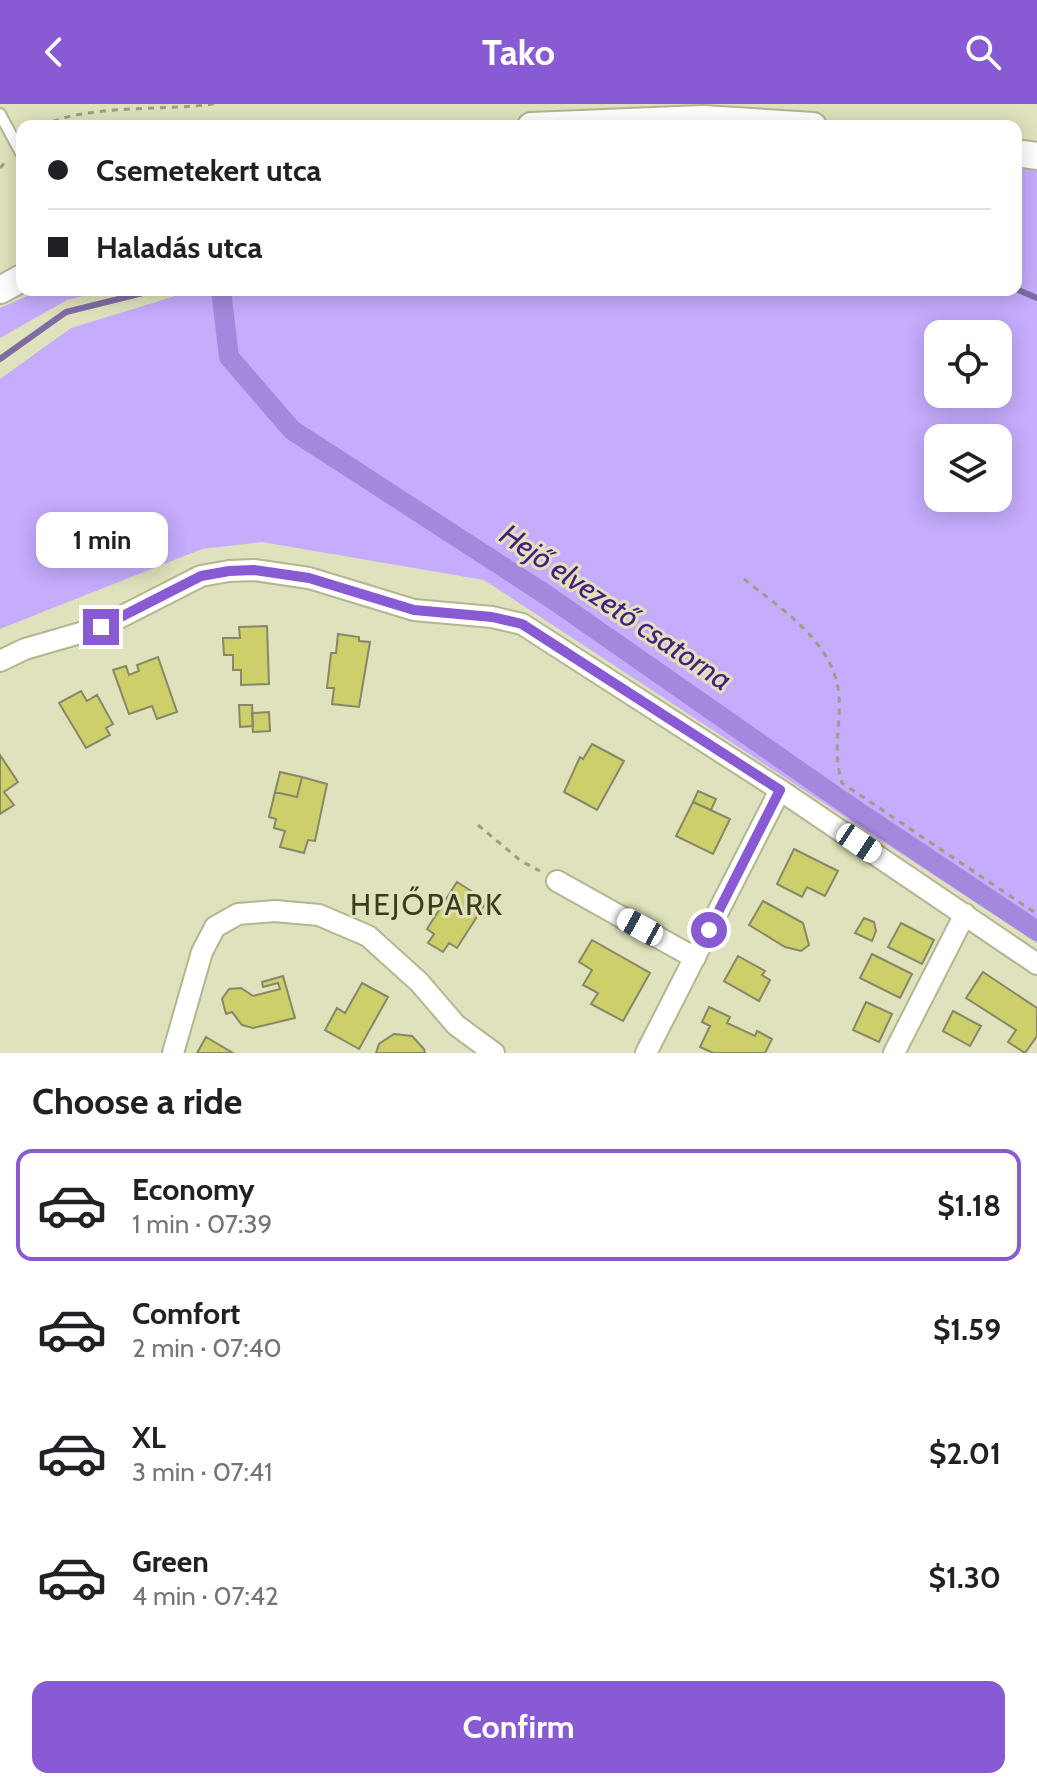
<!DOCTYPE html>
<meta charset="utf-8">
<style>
body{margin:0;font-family:Cabin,sans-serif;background:#f6f6f6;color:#202124;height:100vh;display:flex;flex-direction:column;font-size:30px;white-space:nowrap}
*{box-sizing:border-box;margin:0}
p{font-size:26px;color:#757577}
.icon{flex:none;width:44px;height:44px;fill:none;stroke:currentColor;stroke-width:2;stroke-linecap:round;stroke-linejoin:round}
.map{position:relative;height:949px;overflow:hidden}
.details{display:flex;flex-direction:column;background:#fff;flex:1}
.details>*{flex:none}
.guide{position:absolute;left:16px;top:16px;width:1006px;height:176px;border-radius:16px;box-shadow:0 4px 20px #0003;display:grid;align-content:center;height:176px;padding:0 32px;background:#fff}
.tools{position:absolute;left:924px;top:216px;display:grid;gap:16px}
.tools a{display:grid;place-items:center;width:88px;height:88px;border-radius:16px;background:#fff;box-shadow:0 4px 20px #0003;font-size:40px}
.end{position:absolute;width:36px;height:36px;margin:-18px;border:10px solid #885ad4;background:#fff;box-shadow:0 0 0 4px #fff}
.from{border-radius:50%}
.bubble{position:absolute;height:56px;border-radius:16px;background:#fff;box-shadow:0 4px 20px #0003;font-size:26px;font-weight:800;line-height:56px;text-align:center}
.car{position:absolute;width:24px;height:48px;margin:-24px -12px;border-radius:10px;box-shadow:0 0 6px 2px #0007;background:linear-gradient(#fff 24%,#345 0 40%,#fff 0 76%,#345 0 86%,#fff 0)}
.guide b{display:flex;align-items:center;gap:28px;height:76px;font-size:30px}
.guide b+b{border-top:2px solid #e0e0e0}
.guide i{width:20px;height:20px;background:#202124}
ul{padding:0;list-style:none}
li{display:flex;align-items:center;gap:24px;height:112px;margin:0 16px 12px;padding:0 16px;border:4px solid transparent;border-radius:16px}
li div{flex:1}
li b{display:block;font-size:30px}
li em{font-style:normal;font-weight:800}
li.current{border-color:#885ad4}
li>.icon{width:72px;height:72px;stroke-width:1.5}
h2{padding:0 32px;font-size:36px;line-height:96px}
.primary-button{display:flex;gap:16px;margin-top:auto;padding:16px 32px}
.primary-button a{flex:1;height:92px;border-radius:16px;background:#885ad4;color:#fff;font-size:32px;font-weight:800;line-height:92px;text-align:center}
header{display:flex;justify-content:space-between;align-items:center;height:104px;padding:0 32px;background:#885ad4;color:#fff;font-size:36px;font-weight:800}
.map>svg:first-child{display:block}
.green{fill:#c5acfd;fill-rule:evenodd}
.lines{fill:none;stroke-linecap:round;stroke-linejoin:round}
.stream{stroke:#7f6ca3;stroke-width:6}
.canal{stroke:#a488dd;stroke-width:20}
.building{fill:#cccf6a;stroke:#868866;stroke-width:2}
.service-casing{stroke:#b3b691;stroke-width:14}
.minor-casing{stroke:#b3b691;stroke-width:24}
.tertiary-casing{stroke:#b3b691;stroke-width:30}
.path{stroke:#9d9f82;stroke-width:3;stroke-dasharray:6 6;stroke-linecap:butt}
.service{stroke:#fff;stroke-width:10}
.minor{stroke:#fff;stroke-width:20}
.tertiary{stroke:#fff;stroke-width:26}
.route{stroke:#885ad4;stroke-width:10}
.labels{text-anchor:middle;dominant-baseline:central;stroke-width:6;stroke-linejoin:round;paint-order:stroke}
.water-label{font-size:30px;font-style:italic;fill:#491d80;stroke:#dfe2bc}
.neighbourhood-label{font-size:30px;letter-spacing:2px;fill:#3b3c1c;stroke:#dfe2bc}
</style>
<header><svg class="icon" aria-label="back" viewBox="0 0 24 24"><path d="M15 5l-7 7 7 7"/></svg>Tako<svg class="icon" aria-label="search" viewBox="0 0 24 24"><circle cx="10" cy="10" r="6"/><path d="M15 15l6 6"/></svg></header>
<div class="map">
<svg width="1037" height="949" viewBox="0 0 1037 949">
<rect width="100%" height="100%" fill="#dfe2bc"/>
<path class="green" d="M1016,64L1037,66V839L484,476L262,438L202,445L0,525V275L71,224L195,186H1016ZM998,230V290H938V230ZM998,334V394H938V334Z
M40,186H108L67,196L0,234V204Z"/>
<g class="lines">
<path class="stream" d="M1016,185L1037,194
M0,255L66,208L155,186"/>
<path class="canal" d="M221,186L229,253L292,326L548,492L845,699L1037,827"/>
</g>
<path class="building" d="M267,522L269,580L241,581V566H233V551H224L223,534H240L239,523Z
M338,530L359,533V537L370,538L359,603L332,600L334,584H327L331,549H336Z
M158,553L177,608L157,615L152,602L129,610L113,566L126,562L129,571L139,567L137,561Z
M81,587L87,597L97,591L113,620L106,624L110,631L86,644L59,599Z
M239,601H252L253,622L240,623Z
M269,608L270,627L253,628L252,609Z
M592,640L624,657L597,706L564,688L580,653L583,655Z
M0,651L18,678L4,688L14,701L0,710Z
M280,668L302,673L297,693L275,688Z
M302,673L327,680L315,737L308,736L304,749L280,743L285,727L274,724L276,715L269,713L275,688L297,693Z
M698,687L716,695L711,706L693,698Z
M693,698L730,715L713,750L676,732Z
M794,745L838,767L825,792L807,783L802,793L777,780Z
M457,778L487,797L457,844L449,839L443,848L428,839L434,830L427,825Z
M763,797L803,819L809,841L801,847L785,843L749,821Z
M864,814L874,818L876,827L872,837L855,829Z
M901,819L934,836L922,860L888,843Z
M592,836L650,869L623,917L591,900L598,889L583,881L592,866L579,858Z
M872,850L912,870L900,894L860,874Z
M738,852L765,867L762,871L770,876L759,897L724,877Z
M983,868L1037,904V932L1025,949L1008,938L1016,926L966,894Z
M283,872L295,914L253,924L242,921L232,908L226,910L222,895L229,885L241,884L253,892L280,885L278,879L263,883L262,878Z
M362,879L388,893L359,945L325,926L337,904L345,909Z
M866,898L892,910L879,938L853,926Z
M709,903L730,913L727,919L755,932L757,927L772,935L765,949H713L700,943L710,922L702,918Z
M953,907L981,922L970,942L943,927Z
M394,930L412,932L424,945L425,949H376L379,940Z
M206,933L233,949H197Z"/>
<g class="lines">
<g class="service-casing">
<path id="service" d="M0,10L22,51"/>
</g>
<g class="minor-casing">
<path id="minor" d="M0,557L25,545L101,523L201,472L229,467L254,466L309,474L414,506L492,513L522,520L780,686L1037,860
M557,777L695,854
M173,949L202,848L215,823L238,810L275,807L319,811L368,832L419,878L456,921L494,949
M646,949L780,686
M894,949L965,810"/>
</g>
<g class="tertiary-casing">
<path id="tertiary" d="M531,22L703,15L813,22
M1016,49L1037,52
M0,186L22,174"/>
</g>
<path class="path" d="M42,22C86,0 162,7 214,0
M0,64L8,55
M744,475C781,505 836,539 839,593C841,625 832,645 842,679L1037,810
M478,721L521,757L540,767"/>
<use href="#service" class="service"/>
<use href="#minor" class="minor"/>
<use href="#tertiary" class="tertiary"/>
</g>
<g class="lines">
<path class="route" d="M101,523L201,472L229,467L254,466L309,474L414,506L492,513L522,520L780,686L709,826"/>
</g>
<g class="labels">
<g class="water-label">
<text transform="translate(616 503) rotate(34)">Hejő elvezető csatorna</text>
</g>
<g class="neighbourhood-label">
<text x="427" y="800">HEJŐPARK</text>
</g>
</g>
</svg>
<div class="tools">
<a><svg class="icon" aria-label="locate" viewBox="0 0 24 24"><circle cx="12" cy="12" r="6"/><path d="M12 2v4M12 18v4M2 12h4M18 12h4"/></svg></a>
<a><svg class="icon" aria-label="layers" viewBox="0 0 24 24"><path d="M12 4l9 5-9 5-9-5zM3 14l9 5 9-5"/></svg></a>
</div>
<i class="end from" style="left:709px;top:826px"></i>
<i class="end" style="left:101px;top:523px"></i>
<div class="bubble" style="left:36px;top:408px;width:132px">1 min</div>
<i class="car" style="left:859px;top:739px;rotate:124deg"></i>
<i class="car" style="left:640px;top:823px;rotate:299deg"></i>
<div class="guide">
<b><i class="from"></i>Csemetekert utca</b>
<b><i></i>Haladás utca</b>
</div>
</div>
<section class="details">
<h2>Choose a ride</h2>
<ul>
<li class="current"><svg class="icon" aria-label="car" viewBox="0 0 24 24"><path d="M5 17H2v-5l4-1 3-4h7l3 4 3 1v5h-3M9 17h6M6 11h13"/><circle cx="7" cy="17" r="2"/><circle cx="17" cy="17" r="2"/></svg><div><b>Economy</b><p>1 min · 07:39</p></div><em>$1.18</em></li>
<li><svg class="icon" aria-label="car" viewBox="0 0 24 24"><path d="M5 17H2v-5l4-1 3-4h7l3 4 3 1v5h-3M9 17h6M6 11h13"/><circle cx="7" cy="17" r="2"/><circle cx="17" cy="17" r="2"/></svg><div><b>Comfort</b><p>2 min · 07:40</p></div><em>$1.59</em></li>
<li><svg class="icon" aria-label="car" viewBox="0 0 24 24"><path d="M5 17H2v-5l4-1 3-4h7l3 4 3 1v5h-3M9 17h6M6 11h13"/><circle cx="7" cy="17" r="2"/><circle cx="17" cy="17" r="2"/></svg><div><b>XL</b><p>3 min · 07:41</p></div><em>$2.01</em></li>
<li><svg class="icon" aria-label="car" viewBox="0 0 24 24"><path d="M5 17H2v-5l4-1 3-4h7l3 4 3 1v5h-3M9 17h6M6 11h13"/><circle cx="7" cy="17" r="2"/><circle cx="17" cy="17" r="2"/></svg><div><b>Green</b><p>4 min · 07:42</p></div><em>$1.30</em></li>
</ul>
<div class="primary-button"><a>Confirm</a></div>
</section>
